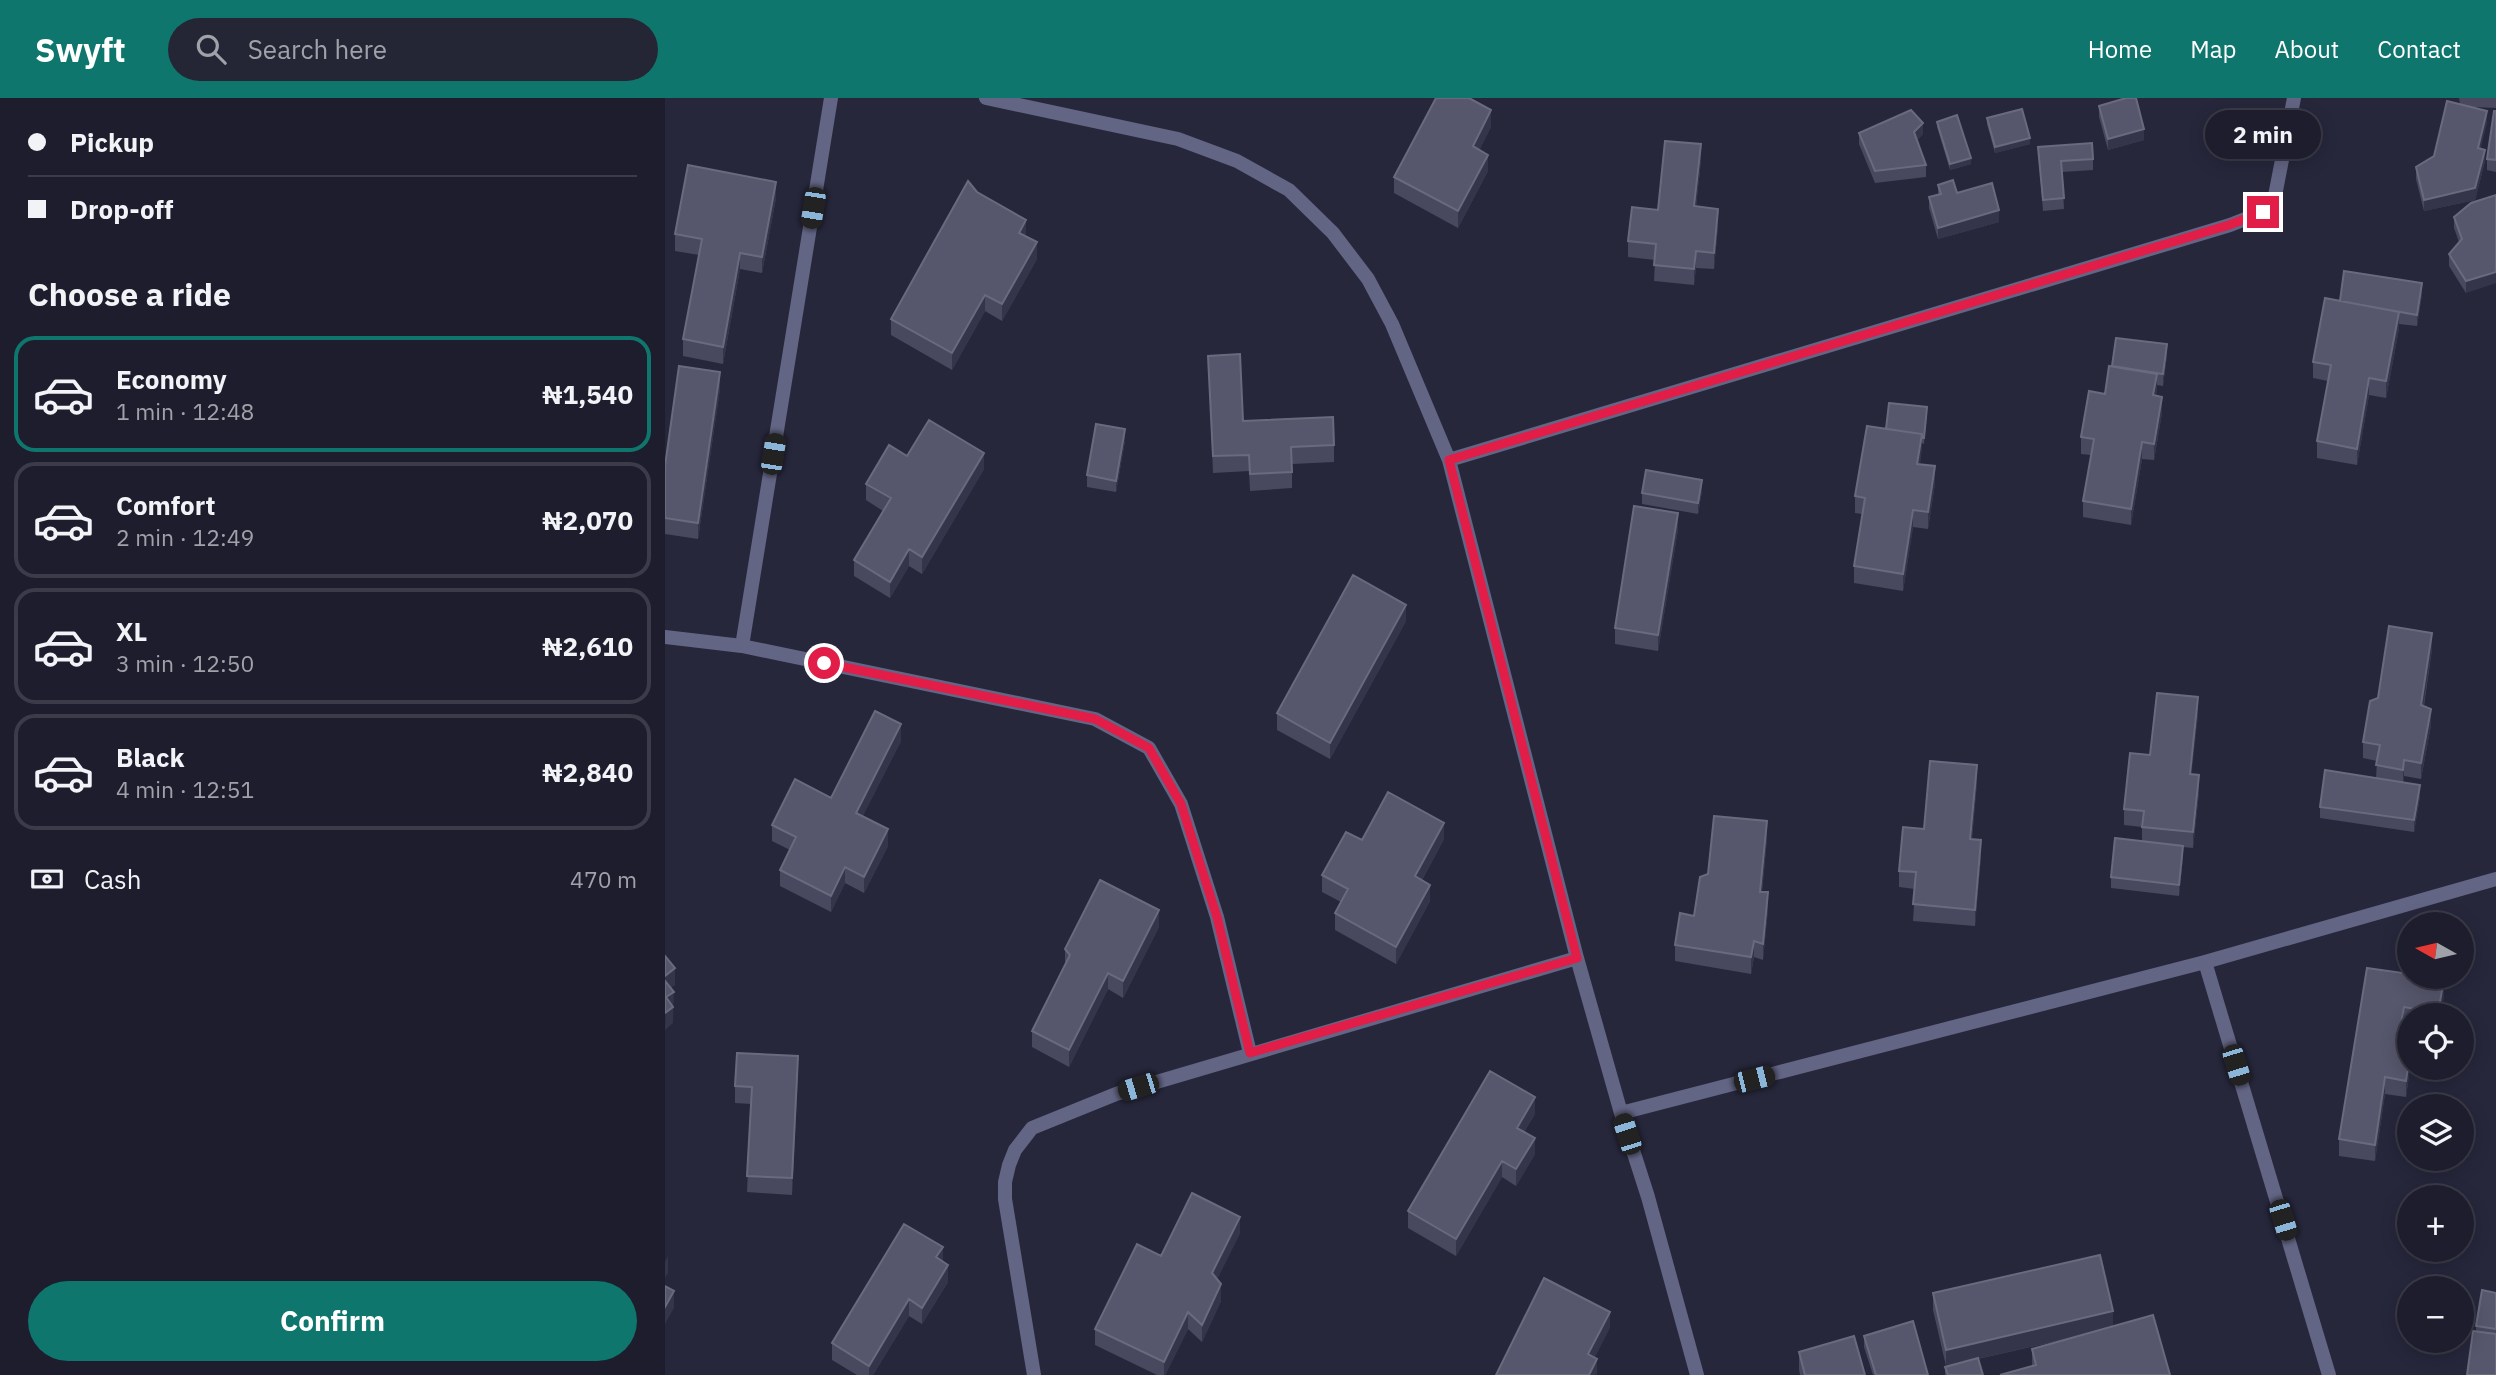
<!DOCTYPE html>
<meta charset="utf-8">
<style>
body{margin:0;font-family:"IBM Plex Sans",sans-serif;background:#252635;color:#f1f3f6;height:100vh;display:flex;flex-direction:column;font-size:26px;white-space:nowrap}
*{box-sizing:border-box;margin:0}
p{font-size:23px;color:#a0a2aa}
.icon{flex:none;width:38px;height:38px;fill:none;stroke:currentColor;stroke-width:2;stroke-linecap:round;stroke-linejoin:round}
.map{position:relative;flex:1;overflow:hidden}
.details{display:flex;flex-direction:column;background:#1d1d2d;width:665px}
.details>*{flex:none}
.guide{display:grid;align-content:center;height:154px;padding:0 28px;background:#1d1d2d}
.needle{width:46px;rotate:278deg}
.tools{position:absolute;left:1732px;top:814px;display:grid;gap:14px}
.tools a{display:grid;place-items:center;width:77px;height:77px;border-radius:50%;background:#1d1d2d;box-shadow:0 4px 18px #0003,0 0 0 2px #3b3b49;font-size:35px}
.end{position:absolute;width:32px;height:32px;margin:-16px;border:9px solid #e11d48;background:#fff;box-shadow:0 0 0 4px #fff}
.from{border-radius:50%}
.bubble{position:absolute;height:49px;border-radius:24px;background:#1d1d2d;box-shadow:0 4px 18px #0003,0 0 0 2px #3b3b49;font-size:23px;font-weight:700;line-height:49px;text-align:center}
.car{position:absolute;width:21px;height:42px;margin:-21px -10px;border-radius:9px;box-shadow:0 0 5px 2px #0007;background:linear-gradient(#222 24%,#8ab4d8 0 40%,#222 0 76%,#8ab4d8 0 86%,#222 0)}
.guide b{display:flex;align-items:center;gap:24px;height:66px;font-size:26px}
.guide b+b{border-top:2px solid #3b3b49}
.guide i{width:18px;height:18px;background:#f1f3f6}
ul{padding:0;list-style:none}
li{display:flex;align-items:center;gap:21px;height:116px;margin:0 14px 10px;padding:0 14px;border:4px solid #3b3b49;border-radius:21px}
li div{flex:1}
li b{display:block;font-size:26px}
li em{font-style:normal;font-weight:700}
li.active{border-color:#0f766e}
li>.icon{width:63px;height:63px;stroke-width:1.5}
h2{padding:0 28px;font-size:32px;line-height:84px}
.pay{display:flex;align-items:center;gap:18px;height:77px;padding:0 28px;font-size:26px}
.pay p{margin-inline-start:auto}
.cta{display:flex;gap:14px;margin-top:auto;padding:14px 28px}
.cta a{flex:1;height:80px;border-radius:42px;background:#0f766e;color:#fff;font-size:28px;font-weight:700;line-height:80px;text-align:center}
header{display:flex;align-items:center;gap:42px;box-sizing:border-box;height:98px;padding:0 35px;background:#0f766e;color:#fff}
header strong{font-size:33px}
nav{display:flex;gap:38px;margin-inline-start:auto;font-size:24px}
.search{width:490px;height:63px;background:#252635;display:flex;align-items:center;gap:18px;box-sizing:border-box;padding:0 24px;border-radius:38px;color:#a0a2aa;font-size:26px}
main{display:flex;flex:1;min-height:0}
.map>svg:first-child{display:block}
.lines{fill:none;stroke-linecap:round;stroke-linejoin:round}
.lane{stroke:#636585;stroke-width:14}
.wall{fill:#48485e}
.shaded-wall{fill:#34344a}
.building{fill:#56576c;stroke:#6a6a7f;stroke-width:2}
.route{stroke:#e11d48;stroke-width:9}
</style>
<header>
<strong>Swyft</strong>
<div class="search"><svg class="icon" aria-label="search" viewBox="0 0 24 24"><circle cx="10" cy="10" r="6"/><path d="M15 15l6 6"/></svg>Search here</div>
<nav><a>Home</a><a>Map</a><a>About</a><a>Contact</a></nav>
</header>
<main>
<section class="details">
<div class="guide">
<b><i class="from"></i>Pickup</b>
<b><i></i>Drop-off</b>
</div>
<h2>Choose a ride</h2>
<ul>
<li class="active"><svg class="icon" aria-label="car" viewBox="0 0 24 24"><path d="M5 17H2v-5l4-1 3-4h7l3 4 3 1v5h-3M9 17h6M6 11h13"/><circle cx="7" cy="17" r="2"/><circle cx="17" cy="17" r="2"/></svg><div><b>Economy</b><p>1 min · 12:48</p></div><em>₦1,540</em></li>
<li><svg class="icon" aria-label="car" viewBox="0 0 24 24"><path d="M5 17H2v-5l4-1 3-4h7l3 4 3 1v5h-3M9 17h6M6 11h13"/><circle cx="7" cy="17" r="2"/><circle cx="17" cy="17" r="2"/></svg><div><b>Comfort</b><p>2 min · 12:49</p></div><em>₦2,070</em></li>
<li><svg class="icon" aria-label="car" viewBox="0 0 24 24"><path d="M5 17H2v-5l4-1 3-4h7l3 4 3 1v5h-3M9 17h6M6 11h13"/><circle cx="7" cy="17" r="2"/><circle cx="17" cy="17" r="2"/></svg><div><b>XL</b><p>3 min · 12:50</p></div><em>₦2,610</em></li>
<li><svg class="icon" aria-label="car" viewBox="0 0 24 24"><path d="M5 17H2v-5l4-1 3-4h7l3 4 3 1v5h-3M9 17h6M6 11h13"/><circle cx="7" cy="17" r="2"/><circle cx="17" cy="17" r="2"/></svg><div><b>Black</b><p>4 min · 12:51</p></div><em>₦2,840</em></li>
</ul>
<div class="pay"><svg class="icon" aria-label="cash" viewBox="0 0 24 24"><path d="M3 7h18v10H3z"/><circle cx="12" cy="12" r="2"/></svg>Cash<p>470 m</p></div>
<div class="cta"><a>Confirm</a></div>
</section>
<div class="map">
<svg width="1831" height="1277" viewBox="0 0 1831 1277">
<rect width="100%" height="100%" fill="#27273c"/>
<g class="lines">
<path class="lane" d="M321,0L513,41L572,63L624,92L668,135L703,181L727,226L784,362L912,860L956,1015L983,1099L1032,1277
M784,362L1565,127L1598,114L1609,103L1629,0
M0,539L77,548L430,621L484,650L516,706L552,819L585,955
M77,548L166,0
M1540,864L1664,1277
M956,1015L1540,864L1831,781
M369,1277L340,1101V1084L344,1067L350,1052L367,1030L451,996L912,860"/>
</g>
<path class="wall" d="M1794,0H1831V10L1809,9L1822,24L1815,51L1820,63L1810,102L1759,113L1751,81V69L1769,58L1795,6Z
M1434,8L1479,42L1443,52L1434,19Z
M1831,13V74L1822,72V61Z
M1322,20L1365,46L1330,55L1322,26Z
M1272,24L1306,66L1285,72L1272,29Z
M826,29L814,52L823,73L793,130L729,95V79Z
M1194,35L1258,36L1252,42L1261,67V79L1210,85L1194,46Z
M1373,49L1428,61V72L1397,74L1399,111L1378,113Z
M1036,62L1031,109L1053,128L1049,171L1031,170L1029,187L989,183L990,162L963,159V143L993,112Z
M1273,87L1292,95L1334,124L1273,141L1264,110V99L1273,97Z
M312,94L361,138L372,161L337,223L320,213L287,272L226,237V221Z
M111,100L97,175L75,171L58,266L18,258V241L34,157L10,153V136Z
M1806,105L1801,195L1784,168V156L1794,144L1789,130V119Z
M1757,196L1752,228L1734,226V231L1721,300L1704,297L1692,367L1652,360V343L1663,283L1648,280V264L1675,203Z
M1502,257L1498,288L1492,287L1491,297L1497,315L1489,362L1477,361L1466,427L1418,419V403L1426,357L1416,356V339L1440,296L1447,268Z
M543,258L578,323L669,347V364L627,366V390L585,393L584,373L548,375Z
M55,291L33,441L0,436V368Z
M1262,315L1259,346L1257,345L1255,366L1270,385L1263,431L1248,429L1238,493L1189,485V468L1197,416L1190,415V398L1221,331Z
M460,343L451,394L422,389V377Z
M242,358L319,371L257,476L244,468L225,500L189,478V462L218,413L201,402V386Z
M1037,393L1033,416L977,406V395Z
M1013,431L993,553L950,546V530Z
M741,523L665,661L612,632V615Z
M1767,551L1759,608L1766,627L1756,681L1739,678L1738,684L1755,698L1749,734L1655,720V709L1711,680L1712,663L1698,660V644L1713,600Z
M1533,616L1526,676L1534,694L1528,750L1518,749V759L1514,798L1446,790V779L1477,743V729L1459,727V711L1485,657Z
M236,643L197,719L223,748L199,795L180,785L166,814L115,788V772L125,752L107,743V727L166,700Z
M1312,684L1307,741L1316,758L1310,828L1248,823L1250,791L1234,789V773L1259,731Z
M1102,740L1097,794L1103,811L1098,862L1089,859L1086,876L1010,863V847L1029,818L1043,776Z
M779,741L757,782L765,803L731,866L670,832V815L676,804L657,794V777L697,742Z
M494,829L458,900L443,891L404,969L367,949V933L400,867V851Z
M1702,870L1779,898L1775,917H1745V927L1739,926L1735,950L1745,970L1741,999L1720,996L1710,1063L1674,1058V1041Z
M133,975L127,1097L82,1094L86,1006L70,1005V988Z
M870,1016L859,1034L870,1056L851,1088L837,1079L791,1158L743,1130V1113Z
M575,1135L552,1181L556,1203L537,1244L523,1231L500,1277H492L430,1247V1231L496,1158Z
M278,1164L283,1184L257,1226L244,1218L208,1277H192L167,1262V1245Z
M1268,1195L1448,1228L1488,1217L1367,1268V1251L1419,1237L1313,1261L1318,1277H1280V1269L1298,1264L1281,1268L1268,1212Z
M1831,1195V1277L1811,1233V1228Z
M1199,1238L1263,1277H1208L1199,1249Z
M1134,1254L1200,1277H1135L1134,1271Z"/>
<path class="shaded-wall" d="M826,12V29L808,65V48Z
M1822,13V24L1813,62V50Z
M1258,25V36L1249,45V34Z
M1479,31V42L1443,52V41Z
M1365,40V46L1330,55V49Z
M1036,46V62L1029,125V108Z
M1820,52V63L1810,102L1759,113V102Z
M823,57V73L793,130V113Z
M1306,60V66L1285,72V66Z
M111,84V100L97,175V159Z
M1053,111V128L1049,171V155Z
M1334,112V124L1273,141V130Z
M361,122V139L354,135Z
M372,144V161L337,223V206Z
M1031,153V170L1029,187V171Z
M75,155V171L58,266V249Z
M1831,174V185L1801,195V183Z
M1757,185V196L1752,228V217Z
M320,197V213L287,272V255Z
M1734,214V231L1721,300V283Z
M1502,246V257L1498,288V276Z
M55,274V291L33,441V425Z
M1492,276V292L1488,313V297Z
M1704,280V297L1692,367V351Z
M1497,299V315L1489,362V346Z
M460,331V343L451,394V383Z
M1257,336V352L1252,382V366Z
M1477,344V361L1466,427V411Z
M319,355V371L257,476V459Z
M1270,368V385L1263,431V414Z
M1037,382V393L1033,416V405Z
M1248,412V429L1238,493V476Z
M1013,415V431L993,553V537Z
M244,451V468L225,500V484Z
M741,507V523L665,661V645Z
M1767,535V551L1756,623V607Z
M1533,599V616L1525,693V676Z
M1766,611V627L1756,681V665Z
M236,626V643L191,732V715Z
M1739,662V678L1738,688V672Z
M1312,667V684L1305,757V741Z
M1534,677V694L1528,750V734Z
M1755,687V698L1749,734V722Z
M1102,723V740L1095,810V794Z
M779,725V741L750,794V778Z
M223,731V748L199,795V779Z
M1316,742V758L1310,828V812Z
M1518,748V759L1514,798V787Z
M180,769V785L166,814V798Z
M765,787V803L731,866V849Z
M1103,794V811L1098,862V846Z
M494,812V829L458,900V883Z
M1089,843V859L1086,876V859Z
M10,870V887L0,894V878Z
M443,875V891L404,969V952Z
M1779,881V898L1775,917H1773Z
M9,894L8,925L0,932L1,899Z
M1739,909V926L1732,965V948Z
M133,958V975L127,1097V1080Z
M1745,959V970L1741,999V983Z
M1720,979V996L1710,1063V1047Z
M870,999V1016L852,1046V1030Z
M870,1040V1056L851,1088V1071Z
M837,1063V1079L791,1158V1141Z
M575,1119V1135L547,1191V1175Z
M278,1149V1165L271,1159Z
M3,1158V1175L0,1180V1164Z
M283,1167V1184L257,1226V1210Z
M556,1186V1203L537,1244V1227Z
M9,1193V1210L0,1226V1209Z
M244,1201V1218L208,1277H204V1268Z
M1448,1213V1230L1281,1268V1252Z
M523,1214V1231L500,1277H499V1264Z
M945,1214V1230L923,1273V1256Z
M932,1261V1277H924Z"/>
<path class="building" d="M771,0H804L826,12L808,48L823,57L793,113L729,79Z
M1461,0H1471L1479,31L1443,41L1434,8Z
M1782,3L1822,13L1813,50L1820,52L1810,90L1759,102L1751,69L1769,58Z
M1357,11L1365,40L1330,49L1322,20Z
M1246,12L1258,25L1249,34L1261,67L1210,73L1194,35Z
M1829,13H1831V62L1822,61Z
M1292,17L1306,60L1285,66L1272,24Z
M1000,43L1036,46L1029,108L1053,111L1049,155L1031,153L1029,171L989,167L991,146L963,143L967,109L993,112Z
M1427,45L1428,61L1396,63L1399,100L1378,102L1373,49Z
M23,67L111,84L97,159L75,155L58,249L18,241L37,141L10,136Z
M1288,82L1292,95L1327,85L1334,112L1273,130L1264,99L1276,96L1273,87Z
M303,83L312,94L361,122L354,135L372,144L337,206L320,197L287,255L226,221Z
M1831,97V174L1801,183L1784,156L1797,141L1789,119L1806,105Z
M1679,173L1757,185L1752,217L1675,203Z
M1660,200L1734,214L1721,283L1704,280L1692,351L1652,343L1666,267L1648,264Z
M1451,240L1502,246L1498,276L1447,268Z
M575,256L578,323L668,319L669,347L626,349L627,374L585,376L584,357L548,358L543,258Z
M14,268L55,274L33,425L0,420V368Z
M1444,268L1492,276L1488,297L1497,299L1489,346L1477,344L1466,411L1418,403L1429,341L1416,339L1424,293L1440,296Z
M1224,305L1262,309L1259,340H1257V336L1221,331Z
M264,322L319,355L257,459L244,451L225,484L189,462L226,400L201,386L224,347L242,358Z
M431,326L460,331L451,383L422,377Z
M1202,328L1257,336L1252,366L1270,368L1263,414L1248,412L1238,476L1189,468L1200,400L1190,398Z
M981,372L1037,382L1033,405L977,395Z
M969,408L1013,415L993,537L950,530Z
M688,477L741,507L665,645L612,615Z
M1724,528L1767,535L1756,607L1766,611L1756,665L1739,662L1738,672L1711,667L1715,647L1698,644L1705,603L1713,600Z
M1492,595L1533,599L1525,676L1534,677L1528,734L1477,729L1479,713L1459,711L1465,655L1485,657Z
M210,613L236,626L191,715L223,731L199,779L180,769L166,798L115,772L131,739L107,727L130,681L166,700Z
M1265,663L1312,667L1305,741L1316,742L1310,812L1248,806L1251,774L1234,773L1238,729L1259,731Z
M1660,672L1755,687L1749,722L1655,709Z
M723,694L779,725L750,778L765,787L731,849L670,815L683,791L657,777L681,734L697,742Z
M1049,718L1102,723L1095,794H1103L1098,846L1089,843L1086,859L1010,847L1015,815L1029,818L1035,779L1043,776Z
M1450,740L1518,748L1514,787L1446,779Z
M435,782L494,812L458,883L443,875L404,952L367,933L405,857L400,851Z
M0,858L10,870L0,878Z
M1702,870L1745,876V878H1760L1779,881L1773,915L1739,909L1732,948L1745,955L1741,983L1720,979L1710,1047L1674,1041Z
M0,883L9,894L1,899L8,909L0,915Z
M72,955L133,958L127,1080L82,1078L87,989L70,988Z
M825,973L870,999L852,1030L870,1040L851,1071L837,1063L791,1141L743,1113Z
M527,1095L575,1119L547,1175L556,1186L537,1227L523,1214L499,1264L430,1231L472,1146L496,1158Z
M239,1126L278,1149L271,1159L283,1167L257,1210L244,1201L204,1268L167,1245Z
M1435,1157L1448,1213L1281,1252L1268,1195Z
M879,1180L945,1214L923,1256L932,1261L924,1277H831Z
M0,1188L9,1193L0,1209Z
M1817,1192L1831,1195V1231L1811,1228Z
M1488,1217L1505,1277H1335L1371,1267L1367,1251Z
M1248,1223L1263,1277H1211L1199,1238Z
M1808,1233L1831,1236V1277H1802Z
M1189,1238L1200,1277H1140L1134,1254Z
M1313,1260L1318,1277H1283L1280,1269Z"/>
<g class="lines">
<path class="route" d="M159,565L430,621L484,650L516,706L552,819L585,955L912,860L784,362L1564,127L1598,114"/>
</g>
</svg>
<div class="tools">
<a><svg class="needle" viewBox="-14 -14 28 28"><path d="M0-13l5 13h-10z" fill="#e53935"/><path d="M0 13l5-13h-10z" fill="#a0a2aa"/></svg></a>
<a><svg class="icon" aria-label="locate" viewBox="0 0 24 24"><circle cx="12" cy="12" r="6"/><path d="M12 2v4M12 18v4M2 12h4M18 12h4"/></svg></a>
<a><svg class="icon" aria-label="layers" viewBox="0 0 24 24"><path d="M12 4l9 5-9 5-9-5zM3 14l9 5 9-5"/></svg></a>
<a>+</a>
<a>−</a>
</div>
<i class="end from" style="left:159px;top:565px"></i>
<i class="end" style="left:1598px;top:114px"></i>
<div class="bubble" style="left:1540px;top:12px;width:116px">2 min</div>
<i class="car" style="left:148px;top:110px;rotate:189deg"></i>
<i class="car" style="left:108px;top:356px;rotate:9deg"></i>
<i class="car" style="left:1571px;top:967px;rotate:163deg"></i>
<i class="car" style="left:1089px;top:981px;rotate:76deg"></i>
<i class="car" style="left:473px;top:989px;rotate:253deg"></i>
<i class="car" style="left:962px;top:1036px;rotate:342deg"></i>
<i class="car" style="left:1618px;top:1122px;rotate:163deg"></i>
</div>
</main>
